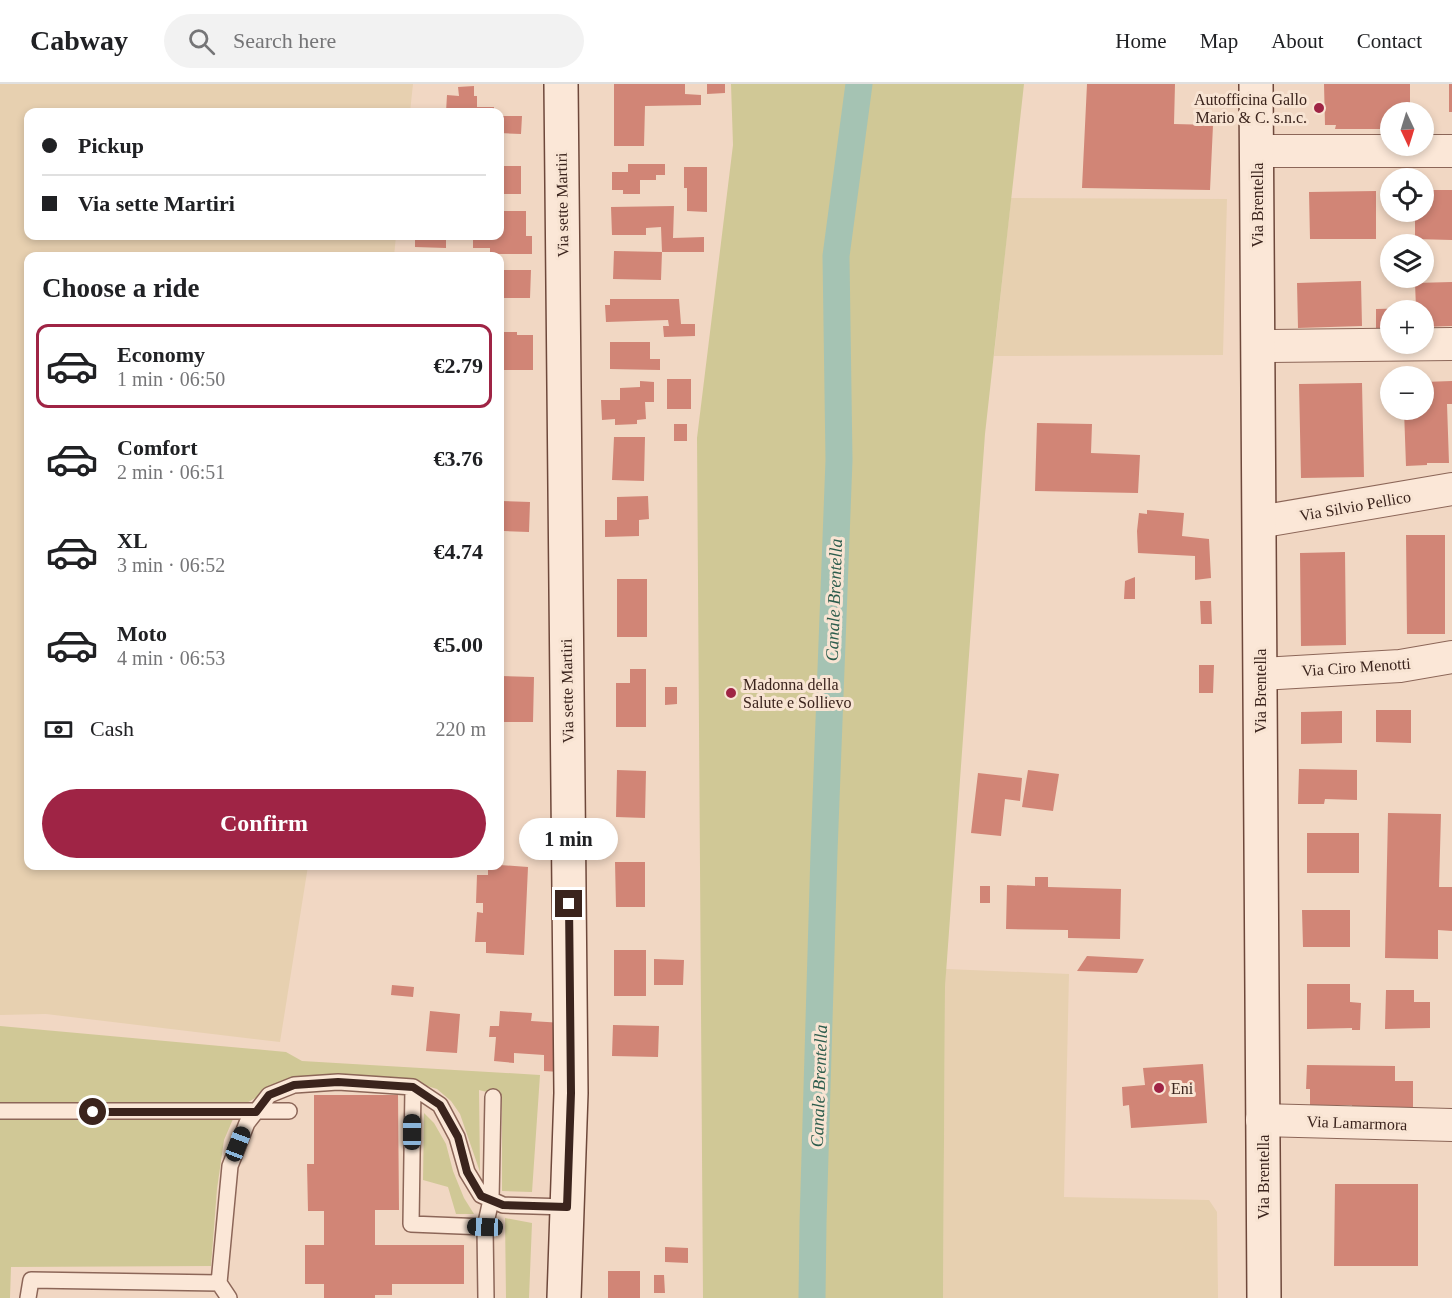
<!DOCTYPE html>
<meta charset="utf-8">
<style>
body{margin:0;font-family:"Times New Roman",serif;background:#f2f2f2;color:#202124;height:100vh;display:flex;flex-direction:column;font-size:22px;white-space:nowrap}
*{box-sizing:border-box;margin:0}
p{font-size:20px;color:#757577}
.icon{flex:none;width:33px;height:33px;fill:none;stroke:currentColor;stroke-width:2;stroke-linecap:round;stroke-linejoin:round}
.map{position:relative;flex:1;overflow:hidden}
.side{position:absolute;left:24px;top:168px;width:480px;height:618px;display:flex;flex-direction:column;background:#fff;border-radius:12px;box-shadow:0 3px 9px #0003}
.side>*{flex:none}
.guide{position:absolute;left:24px;top:24px;width:480px;height:132px;border-radius:12px;box-shadow:0 3px 9px #0003;display:grid;align-content:center;height:132px;padding:0 18px;background:#fff}
.needle{width:39px;rotate:176deg}
.controls{position:absolute;left:1380px;top:18px;display:grid;gap:12px}
.controls a{display:grid;place-items:center;width:54px;height:54px;border-radius:50%;background:#fff;box-shadow:0 3px 9px #0003;font-size:30px}
.end{position:absolute;width:27px;height:27px;margin:-14px;border:8px solid #3b241d;background:#fff;box-shadow:0 0 0 3px #fff}
.from{border-radius:50%}
.bubble{position:absolute;height:42px;border-radius:21px;background:#fff;box-shadow:0 3px 9px #0003;font-size:20px;font-weight:800;line-height:42px;text-align:center}
.car{position:absolute;width:18px;height:36px;margin:-18px -9px;border-radius:8px;box-shadow:0 0 4px 2px #0007;background:linear-gradient(#222 24%,#8ab4d8 0 40%,#222 0 76%,#8ab4d8 0 86%,#222 0)}
.guide b{display:flex;align-items:center;gap:21px;height:57px;font-size:22px}
.guide b+b{border-top:2px solid #e0e0e0}
.guide i{width:15px;height:15px;background:#202124}
ul{padding:0;list-style:none}
li{display:flex;align-items:center;gap:18px;height:84px;margin:0 12px 9px;padding:0 6px;border:3px solid transparent;border-radius:12px}
li div{flex:1}
li b{display:block;font-size:22px}
li em{font-style:normal;font-weight:800}
li.on{border-color:#9f2445}
li>.icon{width:54px;height:54px;stroke-width:1.5}
h2{padding:0 18px;font-size:27px;line-height:72px}
.pay{display:flex;align-items:center;gap:15px;height:66px;padding:0 18px;font-size:22px}
.pay p{margin-inline-start:auto}
.cta{display:flex;gap:12px;margin-top:auto;padding:12px 18px}
.cta a{flex:1;height:69px;border-radius:36px;background:#9f2445;color:#fff;font-size:24px;font-weight:800;line-height:69px;text-align:center}
header{display:flex;align-items:center;gap:36px;box-sizing:border-box;height:84px;padding:0 30px;background:#fff;border-bottom:2px solid #e0e0e0}
header strong{font-size:28px}
nav{display:flex;gap:33px;margin-inline-start:auto;font-size:21px}
.search{width:420px;height:54px;background:#f2f2f2;display:flex;align-items:center;gap:15px;box-sizing:border-box;padding:0 21px;border-radius:33px;color:#757577;font-size:22px}
.map>svg:first-child{display:block}
.farmland{fill:#e7d0b0}
.green{fill:#d0c896}
.lines{fill:none;stroke-linecap:round;stroke-linejoin:round}
.canal{stroke:#a5c3b3;stroke-width:27}
.building{fill:#d18576}
.service-casing{stroke:#8c6658;stroke-width:18}
.minor-casing{stroke:#8c6658;stroke-width:34}
.secondary-casing{stroke:#6e483b;stroke-width:36}
.service{stroke:#fbe7d7;stroke-width:15}
.minor{stroke:#fbe7d7;stroke-width:32}
.secondary{stroke:#fbe7d7;stroke-width:33}
.route{stroke:#3b241d;stroke-width:8}
.poi-dot{fill:#9f2445;stroke:#f8e4d3;stroke-width:2}
.labels{text-anchor:middle;dominant-baseline:central;stroke-width:6;stroke-linejoin:round;paint-order:stroke}
.poi-label{font-size:16px;fill:#3b241d;stroke:#f8e4d3;text-anchor:start}
.street-label{font-size:16px;fill:#3b241d;stroke:#f8e4d3}
.water-label{font-size:18px;font-style:italic;fill:#2c5c4c;stroke:#f8e4d3}
</style>
<header>
<strong>Cabway</strong>
<div class="search"><svg class="icon" aria-label="search" viewBox="0 0 24 24"><circle cx="10" cy="10" r="6"/><path d="M15 15l6 6"/></svg>Search here</div>
<nav><a>Home</a><a>Map</a><a>About</a><a>Contact</a></nav>
</header>
<div class="map">
<svg width="1452" height="1214" viewBox="0 0 1452 1214">
<rect width="100%" height="100%" fill="#f1d7c3"/>
<path class="farmland" d="M0,0H413L410,28H28V152H396L394,172H28V782H308L280,958L46,930L0,931Z
M1011,114L1227,115L1223,271L994,272Z
M946,885L1069,890L1064,1113L1209,1116L1217,1128L1218,1214H943L945,903Z"/>
<path class="green" d="M731,0H1024L985,350L945,903L943,1214H703L697,354L733,61Z
M0,942L286,968L302,977L540,991L532,1108L502,1107V1012L479,1006L480,1088L460,1030L451,1017L437,1005L407,996L320,992L287,995L245,1020L0,1021Z
M424,1029L434,1039L446,1060L453,1087L464,1114L474,1130H456L448,1103L423,1096Z
M0,1033L233,1035L224,1056L217,1105L211,1182L11,1183L10,1214H0Z
M505,1134L532,1139L529,1214H506Z"/>
<g class="lines">
<path class="canal" d="M812,1214L813,1139L824,768L839,376L836,172L859,0"/>
</g>
<path class="building" d="M614,0H685V10L701,11V21L645,22L644,62H614Z
M707,0H725V9L707,10Z
M1087,0H1175L1174,40L1213,41L1210,106L1082,104Z
M1324,0H1410V28H1390V45H1335L1336,41H1325Z
M1449,0H1452V28H1449Z
M474,2V12H477V23H494V28H446L447,11L459,12L458,3Z
M500,32H522L521,50L500,49Z
M628,80H665V91H656V96H640V110H623V106H612V88H628Z
M500,82H521V110H500Z
M684,83H707V128L687,127V104H684Z
M1424,106H1452V156L1415,155V128H1424Z
M1376,107V155H1310L1309,108Z
M674,122L673,154L704,153V168H662L661,143L646,144V151H612L611,123Z
M500,127H526V152H532V170H490V164H473V152H500Z
M415,152H446V164L415,163Z
M614,167L662,168L661,196L613,195Z
M500,186H531L530,214H500Z
M1361,197L1362,242L1298,244L1297,199Z
M1452,198V242L1424,243V226H1390V244H1376V225L1416,224L1415,199Z
M610,215H679L681,240H695V252L664,253L663,242H669L668,236L606,238L605,221H610Z
M500,248H517V251H533V286H500Z
M610,258H650V275H660V286L610,285Z
M667,295H691V325H667Z
M640,297L654,298V318H645L646,335L637,336V340L615,341V335L602,336L601,316H620V304L640,303Z
M1452,297V320H1447L1449,379H1427V381L1406,382L1404,326H1424V298Z
M1362,299L1364,393L1301,394L1299,300Z
M1037,339L1092,340L1091,369L1140,371L1138,409L1035,407Z
M674,340H687V357H674Z
M614,353H645L644,397L612,396Z
M648,412L649,435L639,436V452L605,453V436H617V413Z
M500,417L530,418L529,448L504,447V457H500Z
M1147,426L1184,429L1182,452L1209,455L1211,494L1195,496V472L1138,469L1137,447L1139,429L1147,430Z
M1406,451H1445V550H1407Z
M1345,468L1346,561L1301,562L1300,469Z
M1135,493V515H1124L1125,497Z
M617,495H647V553H617Z
M1200,517H1211L1212,540H1201Z
M500,537H504V556H500Z
M1199,581H1214L1213,609H1199Z
M630,585H646V643H616V599H630Z
M500,592L534,593L533,638H500Z
M665,603H677V620L665,621Z
M1376,626H1411V659L1376,658Z
M1342,627V659L1301,660V628Z
M1299,685L1357,686V716L1325,715L1324,720H1298Z
M617,686L646,687L645,734L616,733Z
M1028,686L1059,690L1053,727L1022,723Z
M978,689L1022,694L1020,717L1005,715L1001,752L971,749Z
M1388,729L1441,730L1439,803H1452V847L1438,846V875L1385,874Z
M1307,749H1359V789H1307Z
M615,778H645V823H616Z
M500,781L528,783L524,871L486,869V858H475L477,828L483,829V819H476L477,791H488V782Z
M1035,793H1048V803L1121,805L1120,855L1068,854V846L1006,845L1007,801L1035,802Z
M980,802H990V819H980Z
M1302,826H1350V863H1303Z
M614,866H646V912H614Z
M1087,872L1144,875L1137,889L1077,887Z
M654,875L684,876L683,901H654Z
M1307,900H1350V918L1361,919L1360,946H1352V944L1307,945Z
M392,901L414,903L413,913L391,911Z
M1386,906H1414V918H1430V944L1385,945Z
M430,927L460,930L457,969L426,967Z
M500,927L532,929L531,937L563,939L560,988L544,987V971L514,969V979L494,977L496,953H489L490,942H499Z
M613,941L659,942L658,973L612,972Z
M1203,980L1207,1039L1131,1044L1129,1021L1123,1022L1122,1003L1145,1001L1143,984Z
M1307,981L1395,982V997H1413V1027L1368,1023L1352,1024V1021H1310V1005H1306Z
M314,1011H398L399,1126H375V1161H464V1200H392V1211H375V1214H324V1200H305V1161H324V1127H308L307,1080H314Z
M1335,1100H1418V1182H1334Z
M665,1163L688,1164V1179L665,1178Z
M608,1187H640V1214H608Z
M654,1191H664L665,1209H654Z"/>
<g class="lines">
<g class="service-casing">
<path id="service" d="M413,1003L411,1140L485,1143
M0,1027H289
M219,1199L229,1214
M28,1214L31,1196L219,1199L230,1082L247,1039L269,1011L294,1001L338,998L413,1003L440,1021L457,1053L467,1088L481,1111L503,1121L567,1123
M486,1214L485,1143L491,1116L493,1013"/>
</g>
<g class="minor-casing">
<path id="minor" d="M1256,67H1452
M1258,262L1452,260
M1259,438L1452,405
M1260,590L1400,582L1452,573
M1262,1036L1452,1041"/>
</g>
<g class="secondary-casing">
<path id="secondary" d="M561,0L571,1009L564,1214
M1256,0L1264,1214"/>
</g>
<use href="#service" class="service"/>
<use href="#minor" class="minor"/>
<use href="#secondary" class="secondary"/>
</g>
<g class="lines">
<path class="route" d="M93,1028H256L269,1011L294,1001L338,998L413,1003L440,1021L458,1053L467,1088L481,1112L503,1121L567,1123L571,1009L569,820"/>
</g>
<g class="poi-dot">
<circle cx="1319" cy="24" r="6"/>
<circle cx="731" cy="609" r="6"/>
<circle cx="1159" cy="1004" r="6"/>
</g>
<g class="labels">
<g class="poi-label">
<text x="1307" y="15" text-anchor="end">Autofficina Gallo<tspan x="1307" dy="18">Mario &amp; C. s.n.c.</tspan></text>
<text x="743" y="600">Madonna della<tspan x="743" dy="18">Salute e Sollievo</tspan></text>
<text x="1171" y="1004">Eni</text>
</g>
<g class="street-label">
<text transform="translate(562 121) rotate(-91)">Via sette Martiri</text>
<text transform="translate(1257 121) rotate(-90)">Via Brentella</text>
<text transform="translate(1355 422) rotate(-10)">Via Silvio Pellico</text>
<text transform="translate(1356 583) rotate(-4)">Via Ciro Menotti</text>
<text transform="translate(567 607) rotate(-91)">Via sette Martiri</text>
<text transform="translate(1260 607) rotate(-90)">Via Brentella</text>
<text transform="translate(1357 1039) rotate(2)">Via Lamarmora</text>
<text transform="translate(1263 1093) rotate(-90)">Via Brentella</text>
</g>
<g class="water-label">
<text transform="translate(834 516) rotate(-88)">Canale Brentella</text>
<text transform="translate(819 1002) rotate(-88)">Canale Brentella</text>
</g>
</g>
</svg>
<div class="controls">
<a><svg class="needle" viewBox="-14 -14 28 28"><path d="M0-13l5 13h-10z" fill="#e53935"/><path d="M0 13l5-13h-10z" fill="#757577"/></svg></a>
<a><svg class="icon" aria-label="locate" viewBox="0 0 24 24"><circle cx="12" cy="12" r="6"/><path d="M12 2v4M12 18v4M2 12h4M18 12h4"/></svg></a>
<a><svg class="icon" aria-label="layers" viewBox="0 0 24 24"><path d="M12 4l9 5-9 5-9-5zM3 14l9 5 9-5"/></svg></a>
<a>+</a>
<a>−</a>
</div>
<i class="end from" style="left:93px;top:1028px"></i>
<i class="end" style="left:569px;top:820px"></i>
<div class="bubble" style="left:519px;top:734px;width:99px">1 min</div>
<i class="car" style="left:412px;top:1048px;rotate:0deg"></i>
<i class="car" style="left:238px;top:1060px;rotate:21deg"></i>
<i class="car" style="left:485px;top:1143px;rotate:272deg"></i>
<div class="guide">
<b><i class="from"></i>Pickup</b>
<b><i></i>Via sette Martiri</b>
</div>
<section class="side">
<h2>Choose a ride</h2>
<ul>
<li class="on"><svg class="icon" aria-label="car" viewBox="0 0 24 24"><path d="M5 17H2v-5l4-1 3-4h7l3 4 3 1v5h-3M9 17h6M6 11h13"/><circle cx="7" cy="17" r="2"/><circle cx="17" cy="17" r="2"/></svg><div><b>Economy</b><p>1 min · 06:50</p></div><em>€2.79</em></li>
<li><svg class="icon" aria-label="car" viewBox="0 0 24 24"><path d="M5 17H2v-5l4-1 3-4h7l3 4 3 1v5h-3M9 17h6M6 11h13"/><circle cx="7" cy="17" r="2"/><circle cx="17" cy="17" r="2"/></svg><div><b>Comfort</b><p>2 min · 06:51</p></div><em>€3.76</em></li>
<li><svg class="icon" aria-label="car" viewBox="0 0 24 24"><path d="M5 17H2v-5l4-1 3-4h7l3 4 3 1v5h-3M9 17h6M6 11h13"/><circle cx="7" cy="17" r="2"/><circle cx="17" cy="17" r="2"/></svg><div><b>XL</b><p>3 min · 06:52</p></div><em>€4.74</em></li>
<li><svg class="icon" aria-label="car" viewBox="0 0 24 24"><path d="M5 17H2v-5l4-1 3-4h7l3 4 3 1v5h-3M9 17h6M6 11h13"/><circle cx="7" cy="17" r="2"/><circle cx="17" cy="17" r="2"/></svg><div><b>Moto</b><p>4 min · 06:53</p></div><em>€5.00</em></li>
</ul>
<div class="pay"><svg class="icon" aria-label="cash" viewBox="0 0 24 24"><path d="M3 7h18v10H3z"/><circle cx="12" cy="12" r="2"/></svg>Cash<p>220 m</p></div>
<div class="cta"><a>Confirm</a></div>
</section>
</div>
